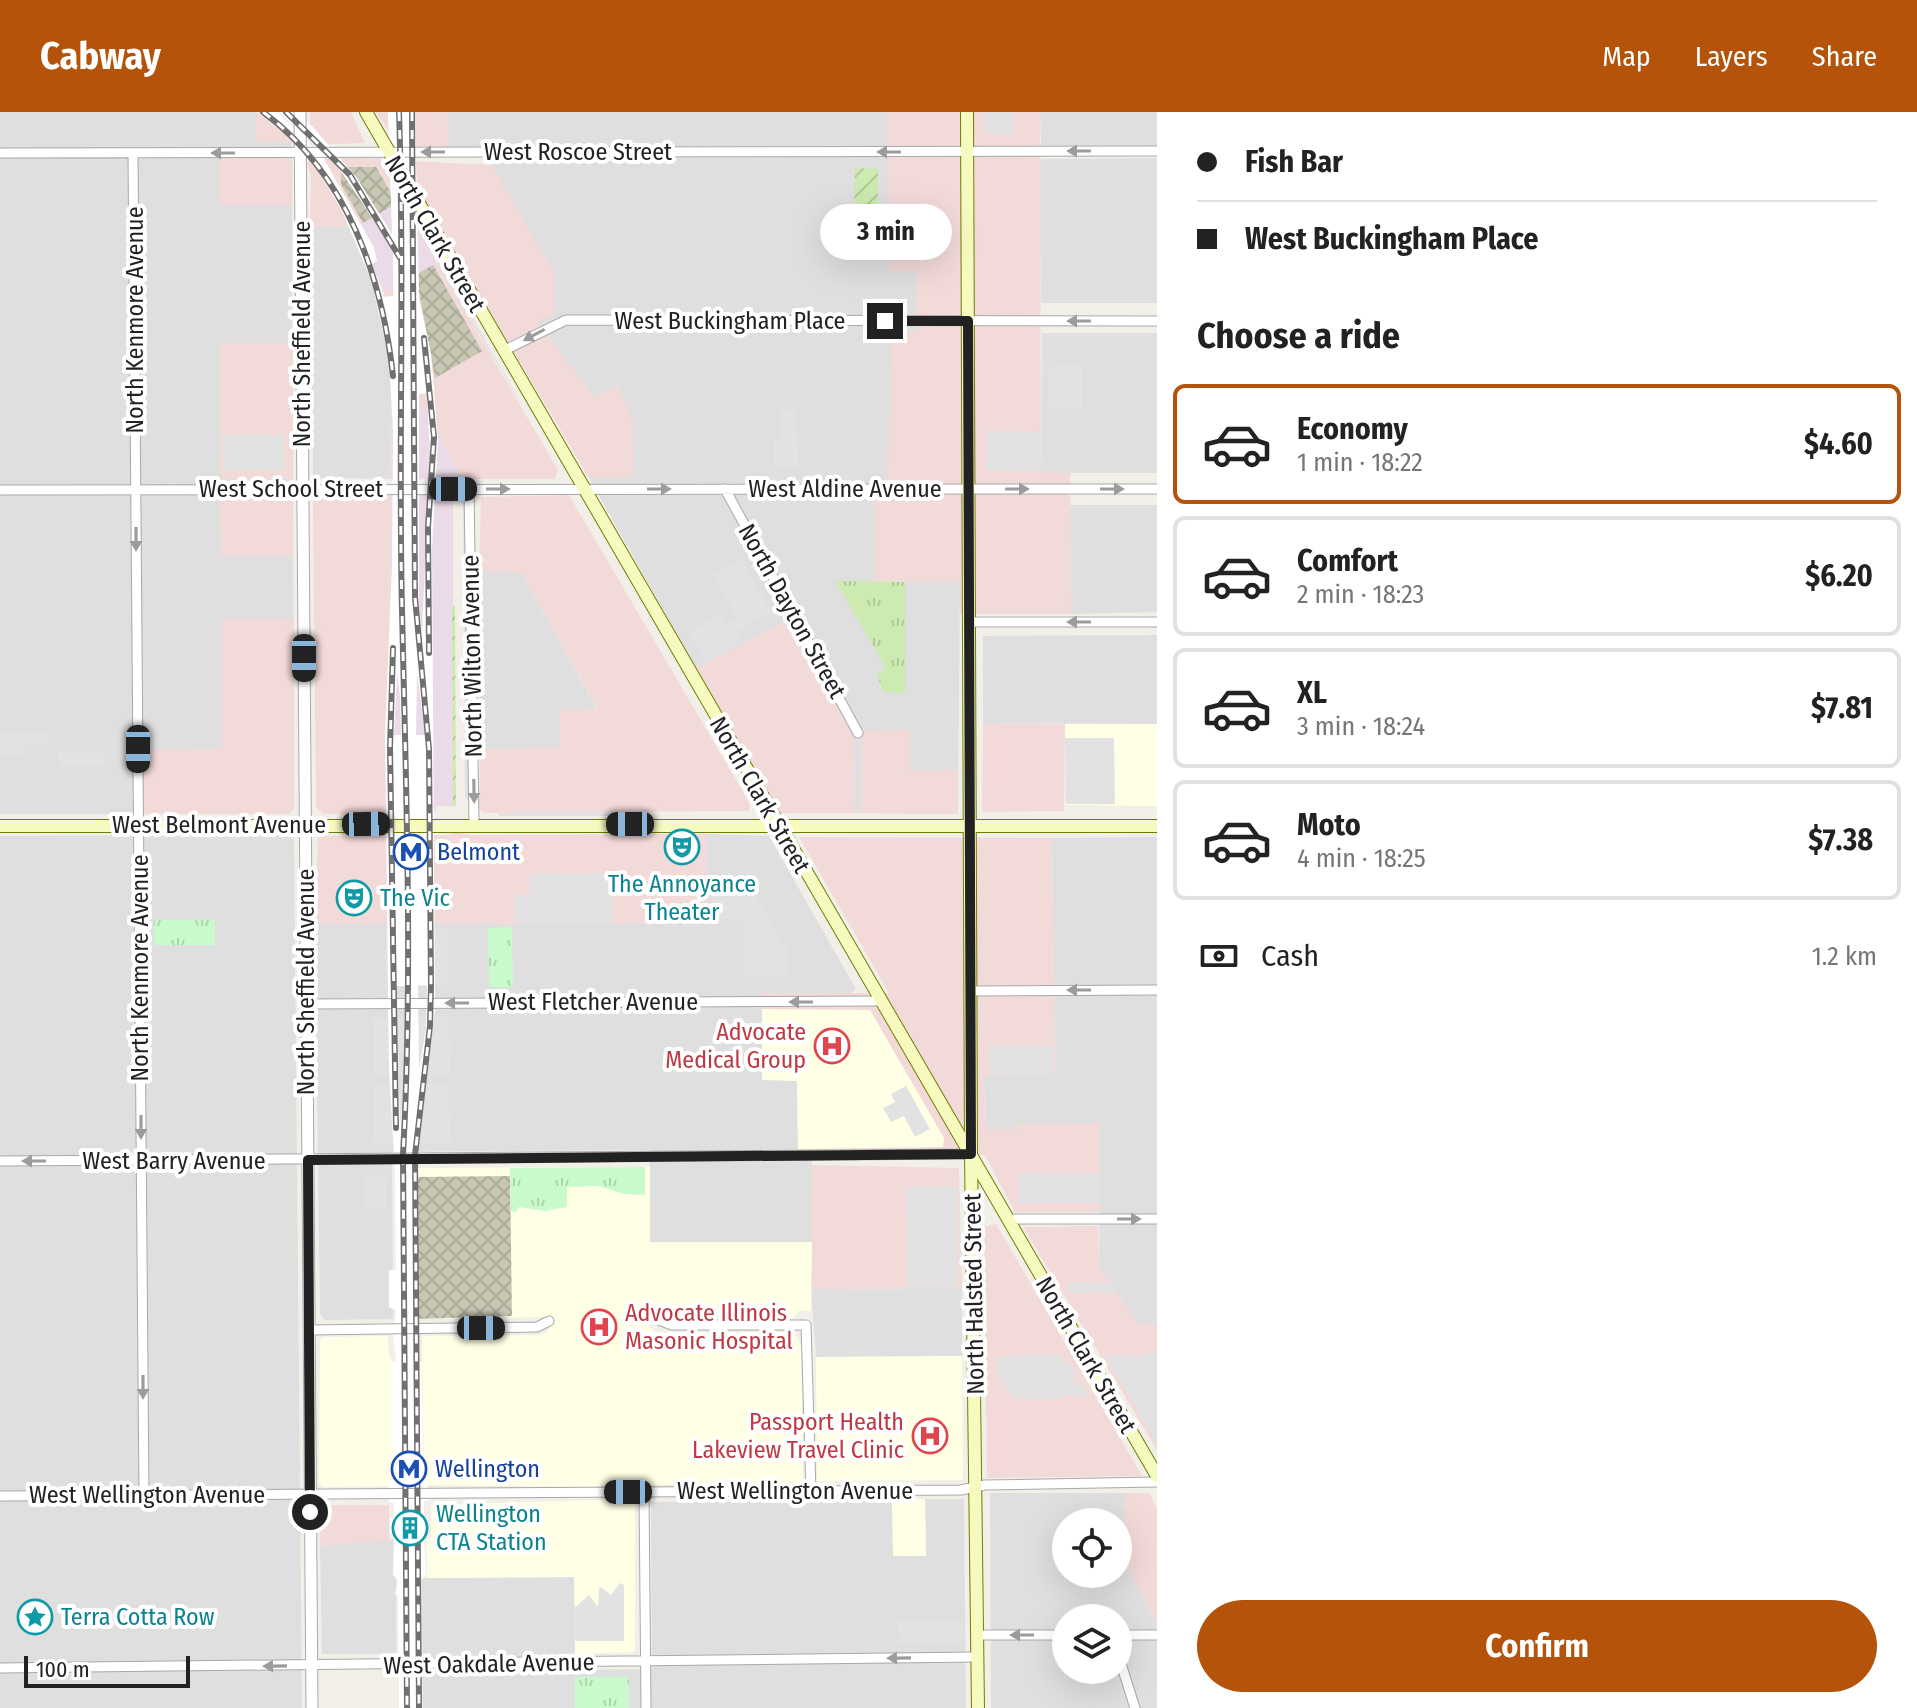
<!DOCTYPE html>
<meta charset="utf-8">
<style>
body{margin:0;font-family:"Fira Sans Condensed",sans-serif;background:#f6f6f6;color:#222;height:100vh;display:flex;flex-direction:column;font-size:30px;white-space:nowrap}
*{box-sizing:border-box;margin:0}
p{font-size:26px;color:#767676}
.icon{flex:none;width:44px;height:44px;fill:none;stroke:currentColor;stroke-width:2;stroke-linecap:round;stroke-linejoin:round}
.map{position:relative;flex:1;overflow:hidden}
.details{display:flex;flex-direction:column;background:#fff;width:760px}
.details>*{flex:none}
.top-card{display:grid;align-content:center;height:176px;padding:0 40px;background:#fff}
.fabs{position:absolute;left:1052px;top:1396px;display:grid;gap:16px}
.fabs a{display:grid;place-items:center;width:80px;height:80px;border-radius:50%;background:#fff;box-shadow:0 8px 32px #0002;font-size:40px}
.scale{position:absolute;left:24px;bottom:20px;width:166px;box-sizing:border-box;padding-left:8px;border:4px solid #222;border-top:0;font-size:22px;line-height:28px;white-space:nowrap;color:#222;-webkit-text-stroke:6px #fff;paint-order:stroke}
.end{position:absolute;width:36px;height:36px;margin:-18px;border:10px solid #222;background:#fff;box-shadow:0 0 0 4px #fff}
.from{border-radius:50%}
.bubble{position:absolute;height:56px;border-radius:28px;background:#fff;box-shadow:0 8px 32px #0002;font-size:26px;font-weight:700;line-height:56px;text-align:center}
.car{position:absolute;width:24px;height:48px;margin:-24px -12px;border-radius:10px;box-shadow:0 0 6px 2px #0007;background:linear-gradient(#222 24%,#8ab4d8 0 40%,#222 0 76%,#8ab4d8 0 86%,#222 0)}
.top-card b{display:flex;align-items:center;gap:28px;height:76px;font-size:30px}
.top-card b+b{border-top:2px solid #e0e0e0}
.top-card i{width:20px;height:20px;background:#222}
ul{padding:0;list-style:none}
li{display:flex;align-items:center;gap:24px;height:120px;margin:0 16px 12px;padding:0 24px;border:4px solid #e0e0e0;border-radius:12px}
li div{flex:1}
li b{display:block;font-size:30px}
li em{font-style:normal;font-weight:700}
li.current{border-color:#b45309}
li>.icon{width:72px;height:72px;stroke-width:1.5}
h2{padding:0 40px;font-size:36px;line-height:96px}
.pay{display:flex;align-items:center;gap:20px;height:88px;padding:0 40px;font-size:30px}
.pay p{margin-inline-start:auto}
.primary-button{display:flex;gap:16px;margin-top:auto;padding:16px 40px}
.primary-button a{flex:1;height:92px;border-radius:48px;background:#b45309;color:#fff;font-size:32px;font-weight:700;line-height:92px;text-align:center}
header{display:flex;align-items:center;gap:48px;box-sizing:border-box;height:112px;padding:0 40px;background:#b45309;color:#fff}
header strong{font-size:38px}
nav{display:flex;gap:44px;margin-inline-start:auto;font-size:28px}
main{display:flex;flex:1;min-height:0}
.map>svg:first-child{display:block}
.residential{fill:#e0dfdf;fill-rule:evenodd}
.commercial{fill:#f2dad9}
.education{fill:#ffffe5}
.railway{fill:#ebdbe8}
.construction{fill:url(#construction-cross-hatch)}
.grass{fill:url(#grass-tufts)}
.park{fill:url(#park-tufts)}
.garden{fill:url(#garden-furrows)}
.parking{fill:#e2e2e2}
.pier{fill:#fff;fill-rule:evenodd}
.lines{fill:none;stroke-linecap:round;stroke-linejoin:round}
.minor-casing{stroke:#a9a9a9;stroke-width:11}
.tertiary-casing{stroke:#a9a9a9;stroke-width:13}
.secondary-casing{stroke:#707d05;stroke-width:14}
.minor{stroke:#fff;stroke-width:9}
.tertiary{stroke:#fff;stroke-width:11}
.secondary{stroke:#f7fabf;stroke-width:12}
.rail-casing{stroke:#707070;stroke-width:6}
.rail{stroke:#fff;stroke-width:3;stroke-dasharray:9;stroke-linecap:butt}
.oneway{fill:#9c9c9c}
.route{stroke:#222;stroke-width:10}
.labels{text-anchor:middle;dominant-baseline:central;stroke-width:8;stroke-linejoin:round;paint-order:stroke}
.street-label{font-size:24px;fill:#222;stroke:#fff}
.transit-label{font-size:24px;fill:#164399;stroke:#fff;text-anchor:start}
.culture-label{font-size:24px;fill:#0d838f;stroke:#fff;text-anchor:start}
.health-label{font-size:24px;fill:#be3a42;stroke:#fff;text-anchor:end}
</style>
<header>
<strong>Cabway</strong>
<nav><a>Map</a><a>Layers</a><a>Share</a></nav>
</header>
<main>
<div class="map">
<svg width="1157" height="1596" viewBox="0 0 1157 1596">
<defs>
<pattern id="construction-cross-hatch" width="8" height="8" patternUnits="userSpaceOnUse" patternTransform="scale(2)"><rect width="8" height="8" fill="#c7c7b4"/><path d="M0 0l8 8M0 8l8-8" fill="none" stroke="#abab9a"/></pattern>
<pattern id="grass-tufts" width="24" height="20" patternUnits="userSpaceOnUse" patternTransform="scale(2)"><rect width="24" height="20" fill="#cdebb0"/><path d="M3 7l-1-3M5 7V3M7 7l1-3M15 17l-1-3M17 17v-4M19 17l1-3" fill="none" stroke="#b0c997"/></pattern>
<pattern id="park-tufts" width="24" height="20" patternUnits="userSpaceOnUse" patternTransform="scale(2)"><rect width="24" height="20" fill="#c8facc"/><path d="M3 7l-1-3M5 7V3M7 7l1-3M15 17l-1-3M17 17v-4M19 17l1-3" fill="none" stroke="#acd6af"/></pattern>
<pattern id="garden-furrows" width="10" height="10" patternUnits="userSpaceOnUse" patternTransform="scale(2)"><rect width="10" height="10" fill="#cdebb0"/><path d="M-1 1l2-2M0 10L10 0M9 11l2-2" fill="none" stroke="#b0c997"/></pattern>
</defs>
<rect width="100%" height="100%" fill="#f2efe9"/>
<path class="residential" d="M0,0H255L292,27L294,696L289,702H0Z
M447,0H888V159L916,160L917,219H892L888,385H874L875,469L960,470L958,702L855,701L854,624L783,511L696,556L589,366L633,365L617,273L595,285L536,210L553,161L493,58L490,35H448Z
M1040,0H1157V34H1041Z
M1157,46V191H1041L1039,47Z
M356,114L388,199L392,236L390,367L313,366L310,115Z
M1042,221H1157V361H1041Z
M1070,393H1157V500L1071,502Z
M479,459L521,460L598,598L560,637H480Z
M1157,523V612L983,611V524Z
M706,722L769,724L856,877L851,881H763L797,969L798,1043H812V1130H650V1038L392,1040L393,1207L325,1208L320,1202L315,812L707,811Z
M290,723L294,728L302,1596H0V724Z
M1157,725V1213L1138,1212L1099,1155L1100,1012H1017V1017L985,1018L984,963L1055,961L1052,726Z
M962,1176V1244L816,1245L811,1177Z
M990,1381H1126L1123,1448L1157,1511V1596H991ZM1066,1410H1118V1462H1066ZM1066,1506H1118V1558H1066Z
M925,1387H964L966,1596H423L422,1466L575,1465L576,1558L652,1557L651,1390L892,1388L893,1444H926Z
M396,1427V1542H322L320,1434Z"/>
<path class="commercial" d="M256,0L292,27V30H256Z
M310,0H351L365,31L311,33Z
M376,0H447L448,35L398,34Z
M888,0H1040L1041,360L1070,361L1071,502H960L959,470L874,469V385L888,384L891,219H917L916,160L888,159Z
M219,45L291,46L292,93H220Z
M312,45L380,46L404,86L356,114L310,115L311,63L307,52Z
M410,49L492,53L554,161V202L537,210L595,285L617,273L633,309L634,365L589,366L406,58Z
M437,151L558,358L555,367H463L413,277L383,178L418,179L419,161Z
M220,231H292L293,367H220Z
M318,383H390L389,701L323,702L316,695L313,389Z
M569,383L750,692L749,699L484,701L479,697L480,637L560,636V598L598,597L521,460L479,459L481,385Z
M220,384H293V444H221Z
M222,507H294V696L289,702H144V638L222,637Z
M783,511L854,624L855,701H780L696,556Z
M983,611L1065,612L1064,699L982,700Z
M910,618V658H958V702L861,701L862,619Z
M453,720L472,723L706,722L708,811L315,812L318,724L449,723Z
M799,725L1052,726L1055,961L984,963L985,1017H1016L1017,1012L1100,1011L1101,1100H1015L985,1043L798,1044L797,969L762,968V881H889Z
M812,1053L959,1056L962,1176L811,1177Z
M996,1112L1142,1364L987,1366L984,1115Z
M1098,1114L1099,1155L1138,1212L1157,1213V1338L1023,1115Z
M1126,1381H1149L1157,1396V1511L1123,1448Z
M324,1393H389V1428L320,1434L319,1398Z"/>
<path class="education" d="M1065,612H1157V694L1066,693Z
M762,897L870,898L944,1026L943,1035L798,1037L797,969L762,968Z
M650,1055V1130H812L811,1199H800L792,1207H772L763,1203L672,1202L656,1193L647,1197L645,1207L647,1213L657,1221H790L797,1224L801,1234L803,1370L579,1375L424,1373L422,1224L540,1223L549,1218V1205L418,1207L416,1056Z
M388,1224L389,1242L394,1252L395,1374L323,1375L319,1371L320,1228L324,1225Z
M962,1244L963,1368L817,1369L816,1245Z
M635,1387V1540L575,1542L574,1465L427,1466L426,1427L431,1426V1393Z
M925,1387L926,1444H893L892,1388Z"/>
<path class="railway" d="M404,86L437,151L419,161V179L383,178L356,114Z
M392,236L413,277L463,367H390Z
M390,383H453V694H436L435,701H389Z"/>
<path class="construction" d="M341,55H376L397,91L363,111L341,72Z
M433,153L482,239L435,266L419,179V161Z
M510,1064L512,1204L418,1207L416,1065Z"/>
<path class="grass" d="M835,469L905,470V581L883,580L877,562L886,556Z"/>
<path class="park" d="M154,808H215V833H154Z
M512,815L513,875H489L488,816Z
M645,1055V1083L624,1082L599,1074L567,1075V1095L545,1099L519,1095L516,1100L511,1099L510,1056Z
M575,1565H629V1596H575Z"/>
<path class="garden" d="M855,56L878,57L877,122L854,121Z
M455,493L456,694H453L452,494Z"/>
<path class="parking" d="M985,0H1014V23H993L985,18Z
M434,138L532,310L430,140Z
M1060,252H1082V296L1049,295L1048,255H1060Z
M781,298H797L798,354L774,355V328H781Z
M986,319L1039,320L1040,359L986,358Z
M223,323H284V358H224Z
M463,392H466L468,689L465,684Z
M740,446L771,500L736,520L741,529L705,550L688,521L721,502L726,510L737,505L713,462Z
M0,621H49V633H24L23,644L0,643Z
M1065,626H1114L1115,692H1066Z
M58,639H105V654H58Z
M647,700V704H499V701Z
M530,762H612V811H515V782H530Z
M712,769H747L787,838V865H744V807L712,806Z
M386,816H448L449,873H385Z
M449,905L450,964L374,965V906Z
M989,934H1052V961L990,962Z
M374,972H449L450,1031H374Z
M906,974L930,1017L915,1025L904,1004L891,1010L883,996L895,990L891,982Z
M1018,1061H1100L1101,1091H1018Z
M363,1065H386V1097H363Z
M957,1074V1175H907L906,1075Z
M1075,1170L1112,1171L1117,1180L1069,1181L1066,1175Z
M1150,1241H1157V1332L1105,1243L1146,1244Z
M1061,1243L1062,1251L1069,1250L1075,1259L1074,1273L1081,1271L1088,1281L1085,1284L1063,1282L1062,1286L1013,1287L997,1260V1244Z
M620,1471L624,1473V1529H574V1496L589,1483L598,1495L599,1477L601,1475L611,1483Z
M898,1509H962V1531L899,1532Z"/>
<path class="pier" d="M260,0H277L323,45L374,136L377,149L372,152L383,185L393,184V141L384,123L338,55L279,0H293L312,14L357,66L392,122L388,0H415L419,187L431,241L438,329L432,436L435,898L417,1046L419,1249L422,1250L423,1368H428V1389H424V1406H428V1421H424L426,1463L421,1468V1596H399L398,1483H395L398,1468L393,1463L394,1421H390V1406H394V1391L389,1390V1368H393L392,1250H396L393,1221L396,1198L389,1195V1158H396L395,1060L389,958L385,623L392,453L393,319L389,248L372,170L342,99L310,45L284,18ZM427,281L430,342L422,521L419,495V282ZM417,560L425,623H416ZM397,561L400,583L401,623H394ZM418,873L427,874L426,917L419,958ZM396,874H405V959L400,1014Z"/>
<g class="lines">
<g class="minor-casing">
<path id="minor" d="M0,41L1157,39
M133,41L144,1384
M503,239L566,208L1157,209
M469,377L474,712
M725,377L858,621
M0,378L1157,377
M969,510H1157
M971,879L1157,878
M307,892L879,889
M0,1049L971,1042
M1007,1107H1157
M656,1207L672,1213H806L811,1379
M309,1218L537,1215L549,1209
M644,1380L646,1596
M0,1384L961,1378L985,1373L1157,1370
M977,1523H1066
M1118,1523H1157
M1118,1542L1135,1596
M0,1556L977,1545"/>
</g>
<g class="tertiary-casing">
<path id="tertiary" d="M300,0L312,1596"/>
</g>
<g class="secondary-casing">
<path id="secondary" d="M366,0L1157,1364
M967,0L971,1042L978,1596
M0,714H1157"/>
</g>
<use href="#minor" class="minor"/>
<use href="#tertiary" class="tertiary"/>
<use href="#secondary" class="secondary"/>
<g class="rail-casing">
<path id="rail" d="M263,0C347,62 382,164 393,264
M286,0L350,63L400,146
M399,0C405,166 398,332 402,497C406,679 413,861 403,1043L407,1596
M412,0L415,485L429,637L431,873L430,914L415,1043L419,1596
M424,226L434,325L428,415L429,541
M393,536L390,636L396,1016"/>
</g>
<use href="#rail" class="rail"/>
</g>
<defs><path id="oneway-solid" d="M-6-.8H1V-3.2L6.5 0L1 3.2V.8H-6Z" transform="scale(2)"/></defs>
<g class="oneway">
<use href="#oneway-solid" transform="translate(1079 39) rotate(180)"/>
<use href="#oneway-solid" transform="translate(433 40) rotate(180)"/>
<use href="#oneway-solid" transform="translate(889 40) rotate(180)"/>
<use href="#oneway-solid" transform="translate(223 41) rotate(180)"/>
<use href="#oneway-solid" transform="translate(1079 209) rotate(-180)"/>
<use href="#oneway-solid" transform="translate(534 223) rotate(152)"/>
<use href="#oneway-solid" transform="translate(498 377)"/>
<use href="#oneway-solid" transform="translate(659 377)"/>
<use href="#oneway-solid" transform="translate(1017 377)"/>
<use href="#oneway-solid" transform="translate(1112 377)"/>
<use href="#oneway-solid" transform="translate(136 427) rotate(90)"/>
<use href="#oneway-solid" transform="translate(1079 510) rotate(-180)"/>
<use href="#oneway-solid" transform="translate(474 679) rotate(89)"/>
<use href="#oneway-solid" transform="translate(1079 878) rotate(180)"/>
<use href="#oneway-solid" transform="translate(801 890) rotate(180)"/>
<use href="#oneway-solid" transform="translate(457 891) rotate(180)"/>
<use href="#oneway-solid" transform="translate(141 1015) rotate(90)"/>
<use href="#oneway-solid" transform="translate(34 1049) rotate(180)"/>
<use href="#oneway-solid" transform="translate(1129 1107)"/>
<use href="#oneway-solid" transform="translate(143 1275) rotate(90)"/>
<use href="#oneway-solid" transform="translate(1022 1523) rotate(180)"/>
<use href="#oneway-solid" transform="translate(899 1546) rotate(179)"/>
<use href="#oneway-solid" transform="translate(275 1554) rotate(179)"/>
</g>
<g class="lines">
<path class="route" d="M310,1400L308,1048L971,1042L968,209H885"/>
</g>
<defs>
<g id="theatre-ring" transform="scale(1.8)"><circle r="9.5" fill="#fff" stroke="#0f9aa8" stroke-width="1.5"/><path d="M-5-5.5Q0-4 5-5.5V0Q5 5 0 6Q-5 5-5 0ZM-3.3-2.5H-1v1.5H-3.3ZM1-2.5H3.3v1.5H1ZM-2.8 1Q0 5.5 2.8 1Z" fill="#0f9aa8"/></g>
<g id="metro-ring" transform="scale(1.8)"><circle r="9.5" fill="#fff" stroke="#1a4fb4" stroke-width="1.5"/><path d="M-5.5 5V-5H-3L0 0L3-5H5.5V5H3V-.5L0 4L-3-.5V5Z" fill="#1a4fb4"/></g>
<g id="hospital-ring" transform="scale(1.8)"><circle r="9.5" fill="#fff" stroke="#e0444e" stroke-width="1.5"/><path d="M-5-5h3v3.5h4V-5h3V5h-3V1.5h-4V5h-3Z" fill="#e0444e"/></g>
<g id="building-ring" transform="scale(1.8)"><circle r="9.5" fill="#fff" stroke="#0f9aa8" stroke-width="1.5"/><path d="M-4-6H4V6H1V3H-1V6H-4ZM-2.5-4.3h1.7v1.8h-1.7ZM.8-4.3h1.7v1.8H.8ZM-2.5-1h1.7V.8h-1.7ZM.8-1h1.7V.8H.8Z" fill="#0f9aa8"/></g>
<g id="sight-ring" transform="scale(1.8)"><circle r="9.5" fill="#fff" stroke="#0f9aa8" stroke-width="1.5"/><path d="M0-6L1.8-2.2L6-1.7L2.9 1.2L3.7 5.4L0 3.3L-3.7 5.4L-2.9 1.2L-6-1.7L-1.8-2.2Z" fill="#0f9aa8"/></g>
</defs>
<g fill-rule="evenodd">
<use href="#theatre-ring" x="682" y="735"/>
<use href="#metro-ring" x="411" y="740"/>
<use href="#theatre-ring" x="354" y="786"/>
<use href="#hospital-ring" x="832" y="934"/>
<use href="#hospital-ring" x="599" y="1215"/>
<use href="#hospital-ring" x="930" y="1324"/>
<use href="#metro-ring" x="409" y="1357"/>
<use href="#building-ring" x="410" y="1416"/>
<use href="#sight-ring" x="35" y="1505"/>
</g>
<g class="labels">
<g class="street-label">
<text x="578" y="40">West Roscoe Street</text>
<text transform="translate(435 122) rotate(60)">North Clark Street</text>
<text transform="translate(135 208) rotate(-90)">North Kenmore Avenue</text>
<text x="730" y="209">West Buckingham Place</text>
<text transform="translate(302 222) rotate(-90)">North Sheffield Avenue</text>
<text x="291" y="377">West School Street</text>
<text x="845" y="377">West Aldine Avenue</text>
<text transform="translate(792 499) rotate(61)">North Dayton Street</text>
<text transform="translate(472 544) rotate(-91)">North Wilton Avenue</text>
<text transform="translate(760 683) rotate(60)">North Clark Street</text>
<text x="219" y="713">West Belmont Avenue</text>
<text transform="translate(140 856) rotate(-90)">North Kenmore Avenue</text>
<text transform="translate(306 870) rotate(-90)">North Sheffield Avenue</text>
<text x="593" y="890">West Fletcher Avenue</text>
<text x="174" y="1049">West Barry Avenue</text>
<text transform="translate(974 1182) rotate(-91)">North Halsted Street</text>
<text transform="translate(1086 1243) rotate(60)">North Clark Street</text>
<text x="795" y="1379">West Wellington Avenue</text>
<text x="147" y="1383">West Wellington Avenue</text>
<text transform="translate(489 1552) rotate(-1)">West Oakdale Avenue</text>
</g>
<g class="transit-label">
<text x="437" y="740">Belmont</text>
<text x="435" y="1357">Wellington</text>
</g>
<g class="culture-label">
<text x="682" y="772" text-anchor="middle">The Annoyance<tspan x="682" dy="28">Theater</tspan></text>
<text x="380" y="786">The Vic</text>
<text x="436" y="1402">Wellington<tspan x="436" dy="28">CTA Station</tspan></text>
<text x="61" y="1505">Terra Cotta Row</text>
</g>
<g class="health-label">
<text x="806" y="920">Advocate<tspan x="806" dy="28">Medical Group</tspan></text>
<text x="625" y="1201" text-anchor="start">Advocate Illinois<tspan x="625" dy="28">Masonic Hospital</tspan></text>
<text x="904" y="1310">Passport Health<tspan x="904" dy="28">Lakeview Travel Clinic</tspan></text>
</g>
</g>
</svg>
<div class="fabs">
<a><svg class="icon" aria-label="locate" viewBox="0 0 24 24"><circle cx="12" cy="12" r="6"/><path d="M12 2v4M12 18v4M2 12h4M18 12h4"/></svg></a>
<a><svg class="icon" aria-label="layers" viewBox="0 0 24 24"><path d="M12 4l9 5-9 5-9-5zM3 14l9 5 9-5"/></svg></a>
</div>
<div class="scale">100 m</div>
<i class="end from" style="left:310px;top:1400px"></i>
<i class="end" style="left:885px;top:209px"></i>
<div class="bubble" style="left:820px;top:92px;width:132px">3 min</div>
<i class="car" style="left:453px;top:377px;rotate:90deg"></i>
<i class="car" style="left:304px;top:546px;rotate:180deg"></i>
<i class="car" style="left:138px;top:637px;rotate:180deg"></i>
<i class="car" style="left:366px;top:712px;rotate:89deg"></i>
<i class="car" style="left:630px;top:712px;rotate:270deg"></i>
<i class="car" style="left:481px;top:1216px;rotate:90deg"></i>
<i class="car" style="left:628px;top:1380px;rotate:270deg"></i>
</div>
<section class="details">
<div class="top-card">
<b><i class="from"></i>Fish Bar</b>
<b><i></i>West Buckingham Place</b>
</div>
<h2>Choose a ride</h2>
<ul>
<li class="current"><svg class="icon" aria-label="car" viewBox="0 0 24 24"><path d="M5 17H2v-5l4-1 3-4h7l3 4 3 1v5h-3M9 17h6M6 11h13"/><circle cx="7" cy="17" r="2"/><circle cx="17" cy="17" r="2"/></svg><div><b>Economy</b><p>1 min · 18:22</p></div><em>$4.60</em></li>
<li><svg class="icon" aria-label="car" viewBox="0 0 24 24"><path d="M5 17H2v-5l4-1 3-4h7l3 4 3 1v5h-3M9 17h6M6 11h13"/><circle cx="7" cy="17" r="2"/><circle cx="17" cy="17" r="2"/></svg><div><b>Comfort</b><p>2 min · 18:23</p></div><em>$6.20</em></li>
<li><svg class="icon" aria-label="car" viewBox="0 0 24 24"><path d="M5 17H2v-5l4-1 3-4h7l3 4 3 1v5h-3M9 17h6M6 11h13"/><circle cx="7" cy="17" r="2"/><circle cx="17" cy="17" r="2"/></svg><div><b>XL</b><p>3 min · 18:24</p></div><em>$7.81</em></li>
<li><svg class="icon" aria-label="car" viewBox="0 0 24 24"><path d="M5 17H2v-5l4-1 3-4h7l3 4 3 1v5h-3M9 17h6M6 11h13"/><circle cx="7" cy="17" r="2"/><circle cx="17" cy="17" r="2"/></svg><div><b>Moto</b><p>4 min · 18:25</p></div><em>$7.38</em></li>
</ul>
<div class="pay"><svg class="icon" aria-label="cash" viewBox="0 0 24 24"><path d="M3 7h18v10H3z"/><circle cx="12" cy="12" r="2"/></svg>Cash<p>1.2 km</p></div>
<div class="primary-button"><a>Confirm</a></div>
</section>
</main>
